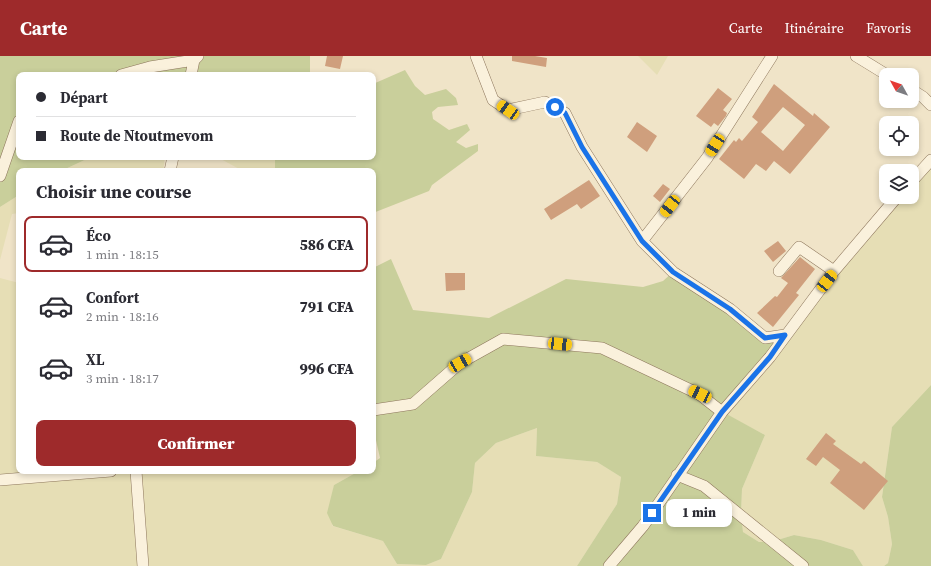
<!DOCTYPE html>
<html lang="fr">
<meta charset="utf-8">
<style>
body{margin:0;font-family:"Source Serif 4",serif;background:#f7f7f7;color:#2b2b33;height:100vh;display:flex;flex-direction:column;font-size:15px;white-space:nowrap}
*{box-sizing:border-box;margin:0}
p{font-size:13px;color:#7c7c81}
.icon{flex:none;width:22px;height:22px;fill:none;stroke:currentColor;stroke-width:2;stroke-linecap:round;stroke-linejoin:round}
.map{position:relative;flex:1;overflow:hidden}
.drawer{position:absolute;left:16px;top:112px;width:360px;height:306px;display:flex;flex-direction:column;background:#fff;border-radius:8px;box-shadow:0 2px 6px #0003}
.drawer>*{flex:none}
.guide{position:absolute;left:16px;top:16px;width:360px;height:88px;border-radius:8px;box-shadow:0 2px 6px #0003;display:grid;align-content:center;height:88px;padding:0 20px;background:#fff}
.needle{width:26px;rotate:310deg}
.tools{position:absolute;left:879px;top:12px;display:grid;gap:8px}
.tools a{display:grid;place-items:center;width:40px;height:40px;border-radius:8px;background:#fff;box-shadow:0 2px 6px #0003;font-size:20px}
.end{position:absolute;width:18px;height:18px;margin:-9px;border:5px solid #1a73e8;background:#fff;box-shadow:0 0 0 2px #fff}
.from{border-radius:50%}
.bubble{position:absolute;height:28px;border-radius:8px;background:#fff;box-shadow:0 2px 6px #0003;font-size:13px;font-weight:800;line-height:28px;text-align:center}
.car{position:absolute;width:12px;height:24px;margin:-12px -6px;border-radius:5px;box-shadow:0 0 3px 1px #0007;background:linear-gradient(#f5c518 24%,#345 0 40%,#f5c518 0 76%,#345 0 86%,#f5c518 0)}
.guide b{display:flex;align-items:center;gap:14px;height:38px;font-size:15px}
.guide b+b{border-top:1px solid #e1e1e2}
.guide i{width:10px;height:10px;background:#2b2b33}
ul{padding:0;list-style:none}
li{display:flex;align-items:center;gap:12px;height:56px;margin:0 8px 6px;padding:0 12px;border:2px solid transparent;border-radius:8px}
li div{flex:1}
li b{display:block;font-size:15px}
li em{font-style:normal;font-weight:800}
li.current{border-color:#9e2a2b}
li>.icon{width:36px;height:36px;stroke-width:1.5}
h2{padding:0 20px;font-size:18px;line-height:48px}
.cta{display:flex;gap:8px;margin-top:auto;padding:8px 20px}
.cta a{flex:1;height:46px;border-radius:8px;background:#9e2a2b;color:#fff;font-size:16px;font-weight:800;line-height:46px;text-align:center}
header{display:flex;align-items:center;gap:24px;box-sizing:border-box;height:56px;padding:0 20px;background:#9e2a2b;color:#fff}
header strong{font-size:19px}
nav{display:flex;gap:22px;margin-inline-start:auto;font-size:14px}
.map>svg:first-child{display:block}
.farmland{fill:#e6deb5}
.green{fill:#c9cf9b}
.building{fill:#cf9f7d;fill-rule:evenodd}
.lines{fill:none;stroke-linecap:round;stroke-linejoin:round}
.minor-casing{stroke:#8d765c;stroke-width:12}
.minor{stroke:#faf1dc;stroke-width:11}
.route{stroke:#1a73e8;stroke-width:5}
</style>
<header>
<strong>Carte</strong>
<nav><a>Carte</a><a>Itinéraire</a><a>Favoris</a></nav>
</header>
<div class="map">
<svg width="931" height="510" viewBox="0 0 931 510">
<rect width="100%" height="100%" fill="#f0e4c8"/>
<path class="farmland" d="M638,0H668L657,19Z
M91,101H165L163,115H61Z
M217,101H275V115H243Z
M931,104V329L892,371L882,441L888,461L892,488L888,507L884,510H863L853,494L821,484L794,479L774,485L759,486L743,476L741,458L742,433L765,379L722,356L897,141H912V125Z
M19,139V157L12,158L0,204V151Z
M0,222L19,227V415H359L334,429L332,470L383,485L397,508L426,509L441,503L472,436L475,407L496,387L537,372L536,400L597,406L621,421L617,448L577,510H0Z"/>
<path class="green" d="M0,0H310V19H19V101H91L61,115H19V139L0,151Z
M405,14L415,30L425,39L446,33L456,42L458,49L438,51L432,56L433,63L449,74L467,68L470,74L456,86L466,92L478,88V95L432,129L429,135L373,157V115H275V101H373V28Z
M391,203L413,254L489,262L566,223L643,231L663,225L673,216L765,282L785,279L723,356L765,379L742,433L741,458L743,476L759,486L774,485L794,479L821,484L853,494L863,510H577L617,448L621,421L597,406L536,400L537,372L496,387L475,407L472,436L441,503L426,509L397,508L383,485L333,470L327,457L334,429L359,415H373V407L380,402L373,371V212Z
M931,329V510H884L888,507L892,488L888,461L882,441L892,371Z"/>
<path class="building" d="M327,0H343L340,13L325,10Z
M512,0H535L547,2L546,11L512,5Z
M774,28L813,60L814,57L830,71L790,118L774,105L766,115L756,108L744,123L719,103L734,84L736,86L739,82L742,85L758,66L752,61ZM783,51L805,69L783,95L761,76Z
M718,32L732,43L723,54L727,57L726,60L718,70L714,67L711,71L696,60Z
M637,66L657,80L647,96L627,81Z
M589,124L600,140L581,153L577,148L551,164L544,153Z
M663,128L670,133L660,146L653,140Z
M778,185L786,195L773,206L764,195Z
M800,201L815,213L796,237L799,239L773,271L757,257L775,240L777,241L788,227L781,222Z
M445,217H465V234L446,235Z
M826,377L836,385L833,388L861,408L864,405L888,425L864,454L830,427L840,414L823,401L816,410L806,403Z"/>
<g class="lines">
<g class="minor-casing">
<path id="minor" d="M476,0L493,44L508,54L545,46L565,57L582,91L642,185L673,216L730,253L765,282L785,279
M856,0L887,19
M121,19L150,11L194,4
M191,19L194,4L198,0
M912,34L923,41L931,49
M170,115L173,101
M0,120L19,65
M912,125L931,104
M642,185L707,102L772,0
M779,215L799,191L834,215
M373,354L413,348L460,307L503,283L602,292L699,338L722,356
M136,415L143,510
M677,419L704,430L803,510
M0,424L111,415
M609,510L643,470L722,356L770,301L834,215L897,141"/>
</g>
<use href="#minor" class="minor"/>
</g>
<g class="lines">
<path class="route" d="M555,51L565,57L582,91L642,185L673,216L730,253L765,282L785,279L770,301L722,356L652,457"/>
</g>
</svg>
<div class="tools">
<a><svg class="needle" viewBox="-14 -14 28 28"><path d="M0-13l5 13h-10z" fill="#e53935"/><path d="M0 13l5-13h-10z" fill="#7c7c81"/></svg></a>
<a><svg class="icon" aria-label="locate" viewBox="0 0 24 24"><circle cx="12" cy="12" r="6"/><path d="M12 2v4M12 18v4M2 12h4M18 12h4"/></svg></a>
<a><svg class="icon" aria-label="layers" viewBox="0 0 24 24"><path d="M12 4l9 5-9 5-9-5zM3 14l9 5 9-5"/></svg></a>
</div>
<i class="end from" style="left:555px;top:51px"></i>
<i class="end" style="left:652px;top:457px"></i>
<div class="bubble" style="left:666px;top:443px;width:66px">1 min</div>
<i class="car" style="left:508px;top:54px;rotate:304deg"></i>
<i class="car" style="left:715px;top:89px;rotate:213deg"></i>
<i class="car" style="left:670px;top:150px;rotate:218deg"></i>
<i class="car" style="left:827px;top:225px;rotate:38deg"></i>
<i class="car" style="left:560px;top:288px;rotate:96deg"></i>
<i class="car" style="left:460px;top:307px;rotate:60deg"></i>
<i class="car" style="left:700px;top:338px;rotate:295deg"></i>
<div class="guide">
<b><i class="from"></i>Départ</b>
<b><i></i>Route de Ntoutmevom</b>
</div>
<section class="drawer">
<h2>Choisir une course</h2>
<ul>
<li class="current"><svg class="icon" aria-label="car" viewBox="0 0 24 24"><path d="M5 17H2v-5l4-1 3-4h7l3 4 3 1v5h-3M9 17h6M6 11h13"/><circle cx="7" cy="17" r="2"/><circle cx="17" cy="17" r="2"/></svg><div><b>Éco</b><p>1 min · 18:15</p></div><em>586 CFA</em></li>
<li><svg class="icon" aria-label="car" viewBox="0 0 24 24"><path d="M5 17H2v-5l4-1 3-4h7l3 4 3 1v5h-3M9 17h6M6 11h13"/><circle cx="7" cy="17" r="2"/><circle cx="17" cy="17" r="2"/></svg><div><b>Confort</b><p>2 min · 18:16</p></div><em>791 CFA</em></li>
<li><svg class="icon" aria-label="car" viewBox="0 0 24 24"><path d="M5 17H2v-5l4-1 3-4h7l3 4 3 1v5h-3M9 17h6M6 11h13"/><circle cx="7" cy="17" r="2"/><circle cx="17" cy="17" r="2"/></svg><div><b>XL</b><p>3 min · 18:17</p></div><em>996 CFA</em></li>
</ul>
<div class="cta"><a>Confirmer</a></div>
</section>
</div>
